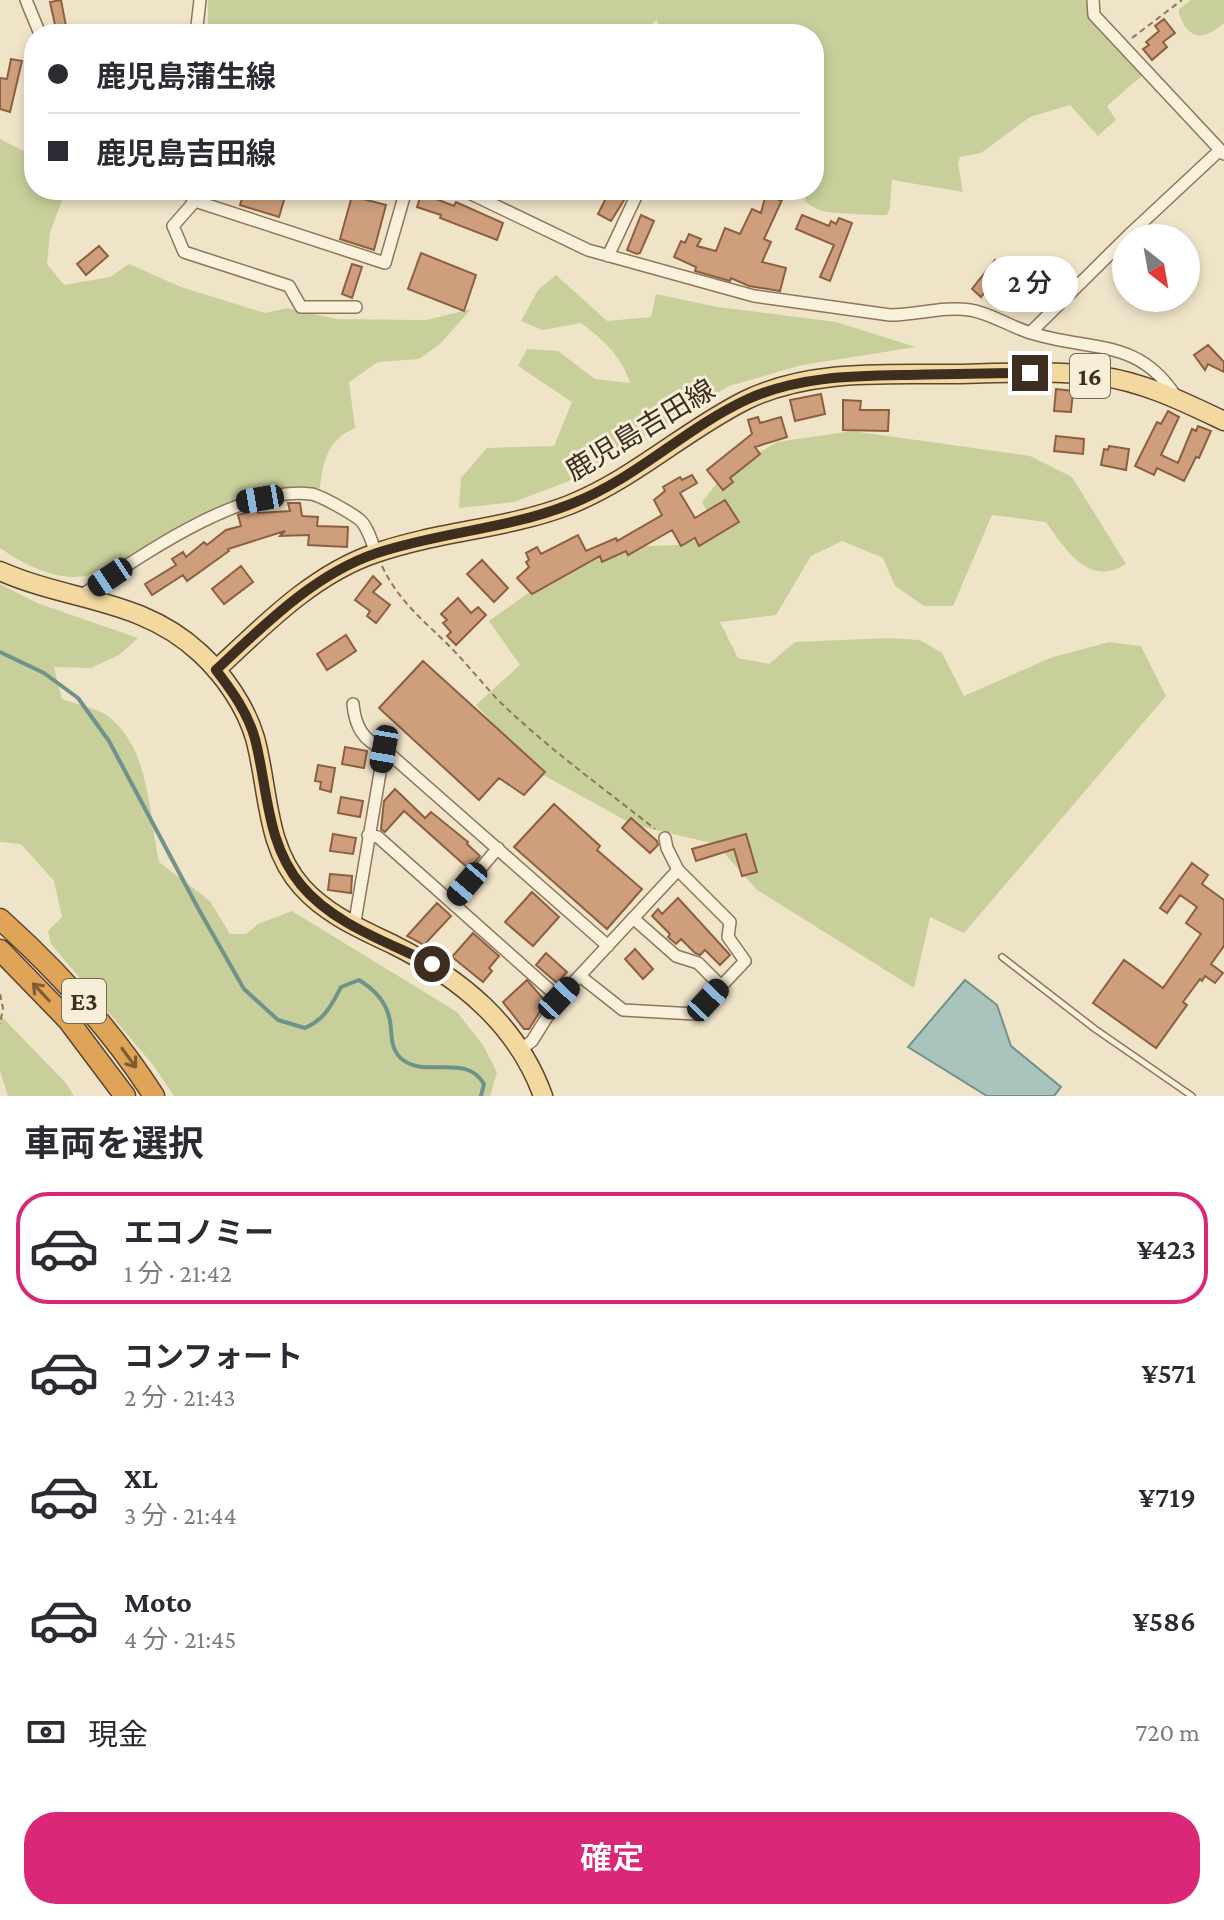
<!DOCTYPE html>
<html lang="ja">
<meta charset="utf-8">
<style>
body{margin:0;font-family:"Crimson Pro","Noto Sans JP",serif;background:#f2f2f3;color:#2b2b33;height:100vh;display:flex;flex-direction:column;font-size:30px;white-space:nowrap}
*{box-sizing:border-box;margin:0}
p{font-size:26px;color:#7c7c81}
.icon{flex:none;width:44px;height:44px;fill:none;stroke:currentColor;stroke-width:2;stroke-linecap:round;stroke-linejoin:round}
.map{position:relative;height:1096px;overflow:hidden}
.details{display:flex;flex-direction:column;background:#fff;flex:1}
.details>*{flex:none}
.banner{position:absolute;left:24px;top:24px;width:800px;height:176px;border-radius:32px;box-shadow:0 4px 12px #0003;display:grid;align-content:center;height:176px;padding:0 24px;background:#fff}
.needle{width:52px;rotate:149deg}
.tools{position:absolute;left:1112px;top:224px;display:grid;gap:16px}
.tools a{display:grid;place-items:center;width:88px;height:88px;border-radius:50%;background:#fff;box-shadow:0 4px 12px #0003;font-size:40px}
.end{position:absolute;width:36px;height:36px;margin:-18px;border:10px solid #3d2e20;background:#fff;box-shadow:0 0 0 4px #fff}
.from{border-radius:50%}
.bubble{position:absolute;height:56px;border-radius:28px;background:#fff;box-shadow:0 4px 12px #0003;font-size:26px;font-weight:600;line-height:56px;text-align:center}
.car{position:absolute;width:24px;height:48px;margin:-24px -12px;border-radius:10px;box-shadow:0 0 6px 2px #0007;background:linear-gradient(#222 24%,#8ab4d8 0 40%,#222 0 76%,#8ab4d8 0 86%,#222 0)}
.banner b{display:flex;align-items:center;gap:28px;height:76px;font-size:30px}
.banner b+b{border-top:2px solid #e1e1e2}
.banner i{width:20px;height:20px;background:#2b2b33}
ul{padding:0;list-style:none}
li{display:flex;align-items:center;gap:24px;height:112px;margin:0 16px 12px;padding:0 8px;border:4px solid transparent;border-radius:32px}
li div{flex:1}
li b{display:block;font-size:30px}
li em{font-style:normal;font-weight:600}
li.selected{border-color:#db2777}
li>.icon{width:72px;height:72px;stroke-width:1.5}
h2{padding:0 24px;font-size:36px;line-height:96px}
.pay{display:flex;align-items:center;gap:20px;height:88px;padding:0 24px;font-size:30px}
.pay p{margin-inline-start:auto}
.primary-button{display:flex;gap:16px;margin-top:auto;padding:16px 24px}
.primary-button a{flex:1;height:92px;border-radius:32px;background:#db2777;color:#fff;font-size:32px;font-weight:600;line-height:92px;text-align:center}
.map>svg:first-child{display:block}
.green{fill:#c9cf9b}
.water{fill:#a9c4bc;stroke:#6f938a;stroke-width:2}
.lines{fill:none;stroke-linecap:round;stroke-linejoin:round}
.stream{stroke:#6f938a;stroke-width:4}
.building{fill:#cf9f7d;stroke:#8d5f41;stroke-width:2}
.service-casing{stroke:#8d765c;stroke-width:8}
.minor-casing{stroke:#8d765c;stroke-width:14}
.primary-casing{stroke:#5b4430;stroke-width:21}
.motorway-casing{stroke:#5b4430;stroke-width:23}
.path{stroke:#8d765c;stroke-width:2;stroke-dasharray:6 4;stroke-linecap:butt}
.service{stroke:#faf1dc;stroke-width:5}
.minor{stroke:#faf1dc;stroke-width:11}
.primary{stroke:#f3d9a0;stroke-width:18}
.motorway{stroke:#e0a458;stroke-width:20}
.oneway{stroke:#7e5d36}
.route{stroke:#3d2e20;stroke-width:10}
.labels{text-anchor:middle;dominant-baseline:central;stroke-width:6;stroke-linejoin:round;paint-order:stroke}
.shield{fill:#f7eed8;stroke:#756857;stroke-width:2}
.shield-label{font-size:26px;font-weight:bold;fill:#3d2e20}
.street-label{font-size:28px;fill:#3d2e20;stroke:#f7eed8}
</style>
<div class="map">
<svg width="1224" height="1096" viewBox="0 0 1224 1096">
<rect width="100%" height="100%" fill="#f0e4c8"/>
<path class="green" d="M208,0H1086L1090,17L1145,73L1107,106L1116,120L1098,136L1070,105L1030,117L981,153L960,157L958,163L963,192L892,180L890,208L887,215C882,216 826,213 822,211C816,209 810,205 805,202L807,190H814V34H663L657,20L636,34H212L208,28Z
M1191,0H1224V23C1202,43 1186,39 1178,10Z
M0,139L34,156V190H66L50,232L47,264L64,285L110,277L129,264L181,287L265,313L287,308L336,319L426,320L471,309L440,344L419,359L378,362L349,382L355,428C328,439 323,461 320,488C290,490 256,490 229,504C187,524 119,578 73,577C46,576 22,563 0,548Z
M556,275L607,321L651,317L656,294L718,307L836,322L916,347L802,365L729,386L567,482L514,502L459,508L461,478L487,448L554,446L572,402L518,366L527,349L558,351L595,379L630,383C622,356 603,340 581,323L542,330L521,321L538,290Z
M852,431L1030,456L1072,477L1126,564C1089,588 1065,549 1046,522L992,515L953,606H924L895,586L883,558L842,541L811,556L776,615L720,622L738,658L769,664L795,642L888,638L920,640L942,653L964,696L1050,658L1109,642L1141,646L1166,696L964,933L930,917L914,988L757,890L716,844L634,825L534,770L476,705L520,665L489,621L570,563L620,547L677,545L719,535L702,502L724,474L777,442Z
M0,584L37,603L138,638L119,655L91,668L54,667L62,699C76,704 97,708 109,717C150,749 149,815 159,862L210,901L230,934H246L258,924L292,911L457,1012L483,1045L497,1072L490,1096H174L153,1065L51,944L48,931L62,917L54,881L21,844L0,842Z
M0,1015L66,1083L74,1096H8L0,1071Z"/>
<path class="water" d="M965,980L997,1005L1011,1046L1061,1087L1054,1096H987L908,1047Z"/>
<g class="lines">
<path class="stream" d="M0,652L44,673L78,698L109,741L199,910L244,989L278,1020L305,1028C325,1019 331,1006 341,987L359,980C372,988 383,998 388,1013C394,1029 387,1048 403,1060C427,1078 466,1053 484,1084L481,1096"/>
</g>
<path class="building" d="M61,0L65,21L68,34H57L50,2Z
M1164,19L1175,33L1163,42L1167,47L1152,60L1143,49L1149,45L1146,42L1159,31L1155,26Z
M11,59L22,61L10,112L0,109V78L7,79Z
M245,190H287L279,217L240,205Z
M610,190L626,197L611,221L598,214Z
M422,192L437,196L436,199L454,206L456,202L503,223L497,240L440,218L441,215L417,207Z
M766,193L780,197L779,200H782L764,239L771,242L762,262L786,268L780,291L749,286L731,278L730,281L695,271L696,267L674,257L681,241L685,243L689,234L701,239L697,246L716,251L725,228L740,234L752,209L761,213Z
M352,196L386,205L374,250L340,239Z
M641,215L654,221L640,253L637,254L627,250Z
M802,215L829,226L831,221L836,224L839,218L852,223L830,281L820,277L834,245L796,229Z
M99,246L108,256L86,275L77,264Z
M421,253L476,275L464,311L408,289Z
M995,260L1005,268L981,297L972,289Z
M352,264L362,267L352,298L342,294Z
M1208,345L1224,362V372L1208,364L1205,370L1194,355Z
M1056,389L1073,391L1071,412L1054,411Z
M821,394L825,414L795,421L790,400Z
M843,400L861,401L860,410H889L888,431L843,430Z
M1168,411L1179,417L1161,455L1178,463L1192,429L1196,431L1198,426L1211,431L1199,458L1196,457L1184,481L1157,468L1154,475L1135,466L1157,422L1161,424Z
M758,417L760,423L781,417L787,437L755,447L760,454L730,478L733,482L723,490L707,470L752,434L748,420Z
M1056,436L1084,439L1083,454L1054,451Z
M1109,446L1129,449L1126,470L1101,465L1104,449L1108,450Z
M692,475L697,483L680,493L695,518L725,500L739,522L699,546L695,538L681,546L672,530L628,555L626,551L602,562L600,556L532,594L517,578L529,567L526,562L529,560L526,553L537,547L541,554L578,535L586,551L616,538L617,541L662,515L654,500L665,491L663,487L680,477L682,480Z
M288,503H300L302,516L318,517L317,526L348,527L347,547L308,545L309,535L280,536L285,531L228,549L229,551L187,581L183,575L152,595L145,584L176,565L172,559L183,552L186,557L204,542L207,545L226,530L241,526L238,515L257,509L258,513L290,511Z
M482,560L508,588L494,602L467,574Z
M241,566L253,582L224,604L212,589Z
M373,576L381,584L373,592L390,605L376,623L367,616L370,611L355,600Z
M458,598L471,613L478,607L486,615L456,645L447,636L451,632L443,623L447,620L441,614Z
M346,635L356,651L327,670L317,654Z
M423,661L545,772L524,795L499,778L479,800L379,708Z
M345,747L367,751L364,768L342,764Z
M318,765L335,768L331,792L320,789L321,782L315,781Z
M395,789L425,818L431,812L468,842L467,844L480,856L469,869L404,811L385,832L381,829L384,801Z
M341,797L363,801L360,817L338,813Z
M554,804L600,846L597,850L642,889L607,929L514,847Z
M631,818L657,841L658,845L650,853L622,828Z
M333,834L356,838L353,854L330,851Z
M746,834L757,872L742,876L734,849L696,861L692,849Z
M1192,863L1208,875L1202,884L1224,900V946L1211,964L1223,973L1215,983L1205,976L1202,981L1200,979L1183,1002L1187,1005L1156,1048L1093,1003L1124,960L1163,988L1201,934L1186,923L1197,907L1180,895L1167,913L1160,908Z
M330,874L352,876L351,893L328,890Z
M532,892L559,917L533,946L505,922Z
M678,898L730,955L720,965L705,950L700,955L695,953L681,939L676,944L668,937L670,934L652,916L658,909L662,914Z
M437,903L451,916L424,945L407,936Z
M473,933L499,956L489,968L492,971L483,982L452,957Z
M635,949L653,969L643,979L625,959Z
M546,953L567,972L557,983L536,965Z
M527,980L546,1002L529,1029H524L503,1002Z"/>
<g class="lines">
<g class="service-casing">
<path id="service" d="M1002,957L1095,1029L1192,1096"/>
</g>
<g class="minor-casing">
<path id="minor" d="M26,0L40,34
M200,0L197,26L201,34
M1093,0L1094,15L1224,154
M185,190L195,201L385,263L406,190
M463,190L588,250L754,296L890,315C917,315 943,306 970,310C990,313 1009,326 1028,332C1087,352 1138,336 1176,397
M195,201L173,226L184,252L289,286L301,307H356
M608,256L639,190
M1030,333L1131,233L1220,150
M79,597C137,559 239,485 311,494C320,495 353,514 360,520C368,527 372,543 376,553
M353,704C355,726 363,741 384,749L608,946
M368,835L378,837L559,998
M452,902L498,848
M633,918L676,956L698,963L721,986
M354,927L384,749
M580,976L623,1010L695,1014L745,961L728,937L730,922L678,870
M520,1050L532,1041L559,998L678,870L667,848L665,838"/>
</g>
<g class="primary-casing">
<path id="primary" d="M0,571C70,602 141,598 200,653C224,675 246,707 255,738C269,789 265,846 302,887C327,915 361,929 394,945C460,978 517,1024 543,1096
M216,670C263,626 313,574 376,553C439,531 507,529 569,505C634,479 684,431 746,400C812,368 889,375 960,374C1006,373 1053,370 1099,376C1144,382 1184,402 1224,421"/>
</g>
<g class="motorway-casing">
<path id="motorway" d="M0,919C59,972 111,1029 154,1096
M0,950L68,1020L125,1096"/>
</g>
<path class="path" d="M1132,38L1182,0
M382,566C401,606 428,623 457,654C471,669 484,685 498,700C546,747 602,787 655,829
M0,994L3,1008L0,1024"/>
<use href="#service" class="service"/>
<use href="#minor" class="minor"/>
<use href="#primary" class="primary"/>
<use href="#motorway" class="motorway"/>
</g>
<defs><path id="oneway-shaft" d="M-6 0H5M1.5-3L5.5 0L1.5 3" fill="none" stroke-width="1.6" stroke-linecap="round" stroke-linejoin="round" transform="scale(2)"/></defs>
<g class="oneway">
<use href="#oneway-shaft" transform="translate(41 992) rotate(-133)"/>
<use href="#oneway-shaft" transform="translate(129 1058) rotate(54)"/>
</g>
<g class="lines">
<path class="route" d="M432,964C388,942 333,924 301,885C266,843 268,789 255,739C248,713 232,691 216,670C263,626 314,574 377,553C440,532 508,529 571,504C636,479 685,428 748,399C800,376 853,376 909,375C949,374 990,373 1030,373"/>
</g>
<g class="labels">
<g class="shield">
<rect x="1070" y="354" width="40" height="44" rx="6"/>
<rect x="62" y="979" width="44" height="44" rx="6"/>
</g>
<g class="shield-label">
<text x="1090" y="376">16</text>
<text x="84" y="1001">E3</text>
</g>
<g class="street-label">
<text transform="translate(640 430) rotate(-31)">鹿児島吉田線</text>
</g>
</g>
</svg>
<div class="tools">
<a><svg class="needle" viewBox="-14 -14 28 28"><path d="M0-13l5 13h-10z" fill="#e53935"/><path d="M0 13l5-13h-10z" fill="#7c7c81"/></svg></a>
</div>
<i class="end from" style="left:432px;top:964px"></i>
<i class="end" style="left:1030px;top:373px"></i>
<div class="bubble" style="left:982px;top:256px;width:96px">2 分</div>
<i class="car" style="left:260px;top:499px;rotate:260deg"></i>
<i class="car" style="left:110px;top:577px;rotate:236deg"></i>
<i class="car" style="left:384px;top:749px;rotate:190deg"></i>
<i class="car" style="left:467px;top:884px;rotate:220deg"></i>
<i class="car" style="left:559px;top:998px;rotate:43deg"></i>
<i class="car" style="left:708px;top:1000px;rotate:43deg"></i>
<div class="banner">
<b><i class="from"></i>鹿児島蒲生線</b>
<b><i></i>鹿児島吉田線</b>
</div>
</div>
<section class="details">
<h2>車両を選択</h2>
<ul>
<li class="selected"><svg class="icon" aria-label="car" viewBox="0 0 24 24"><path d="M5 17H2v-5l4-1 3-4h7l3 4 3 1v5h-3M9 17h6M6 11h13"/><circle cx="7" cy="17" r="2"/><circle cx="17" cy="17" r="2"/></svg><div><b>エコノミー</b><p>1 分 · 21:42</p></div><em>¥423</em></li>
<li><svg class="icon" aria-label="car" viewBox="0 0 24 24"><path d="M5 17H2v-5l4-1 3-4h7l3 4 3 1v5h-3M9 17h6M6 11h13"/><circle cx="7" cy="17" r="2"/><circle cx="17" cy="17" r="2"/></svg><div><b>コンフォート</b><p>2 分 · 21:43</p></div><em>¥571</em></li>
<li><svg class="icon" aria-label="car" viewBox="0 0 24 24"><path d="M5 17H2v-5l4-1 3-4h7l3 4 3 1v5h-3M9 17h6M6 11h13"/><circle cx="7" cy="17" r="2"/><circle cx="17" cy="17" r="2"/></svg><div><b>XL</b><p>3 分 · 21:44</p></div><em>¥719</em></li>
<li><svg class="icon" aria-label="car" viewBox="0 0 24 24"><path d="M5 17H2v-5l4-1 3-4h7l3 4 3 1v5h-3M9 17h6M6 11h13"/><circle cx="7" cy="17" r="2"/><circle cx="17" cy="17" r="2"/></svg><div><b>Moto</b><p>4 分 · 21:45</p></div><em>¥586</em></li>
</ul>
<div class="pay"><svg class="icon" aria-label="cash" viewBox="0 0 24 24"><path d="M3 7h18v10H3z"/><circle cx="12" cy="12" r="2"/></svg>現金<p>720 m</p></div>
<div class="primary-button"><a>確定</a></div>
</section>
